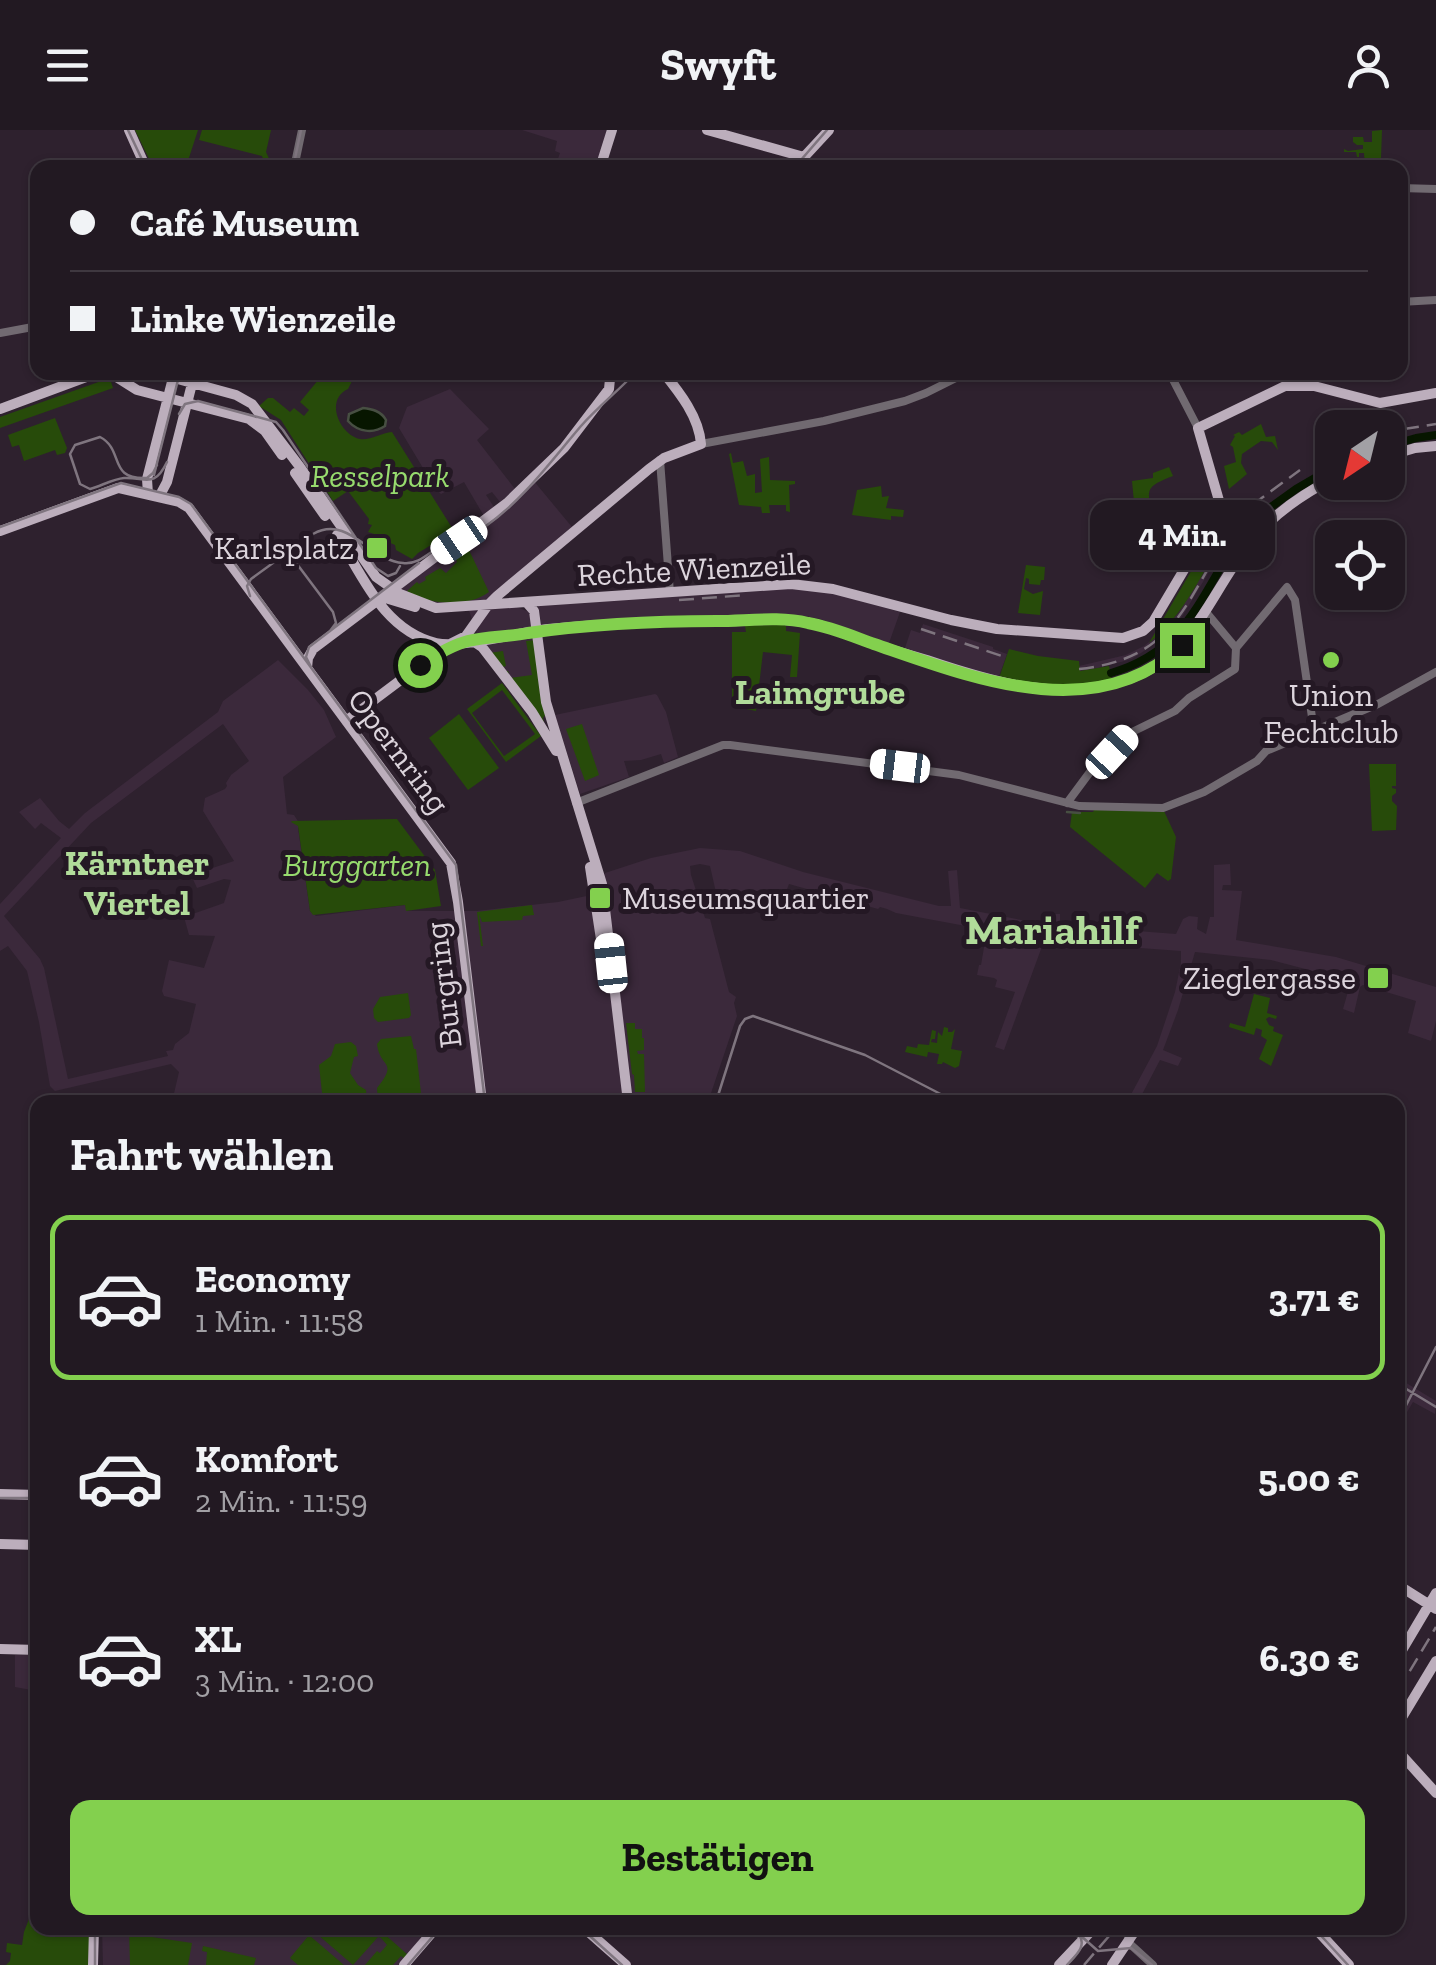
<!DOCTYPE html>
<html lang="de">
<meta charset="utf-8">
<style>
body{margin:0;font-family:"Zilla Slab",serif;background:#2e262f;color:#f1f3f6;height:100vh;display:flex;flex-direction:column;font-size:38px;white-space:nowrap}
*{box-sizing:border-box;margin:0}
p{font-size:32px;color:#a2a0a5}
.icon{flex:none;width:55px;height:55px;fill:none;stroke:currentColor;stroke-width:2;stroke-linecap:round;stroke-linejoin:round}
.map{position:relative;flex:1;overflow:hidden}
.details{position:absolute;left:30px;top:965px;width:1375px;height:840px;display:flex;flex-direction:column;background:#221922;border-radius:20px;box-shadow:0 2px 8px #0004,0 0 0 2px #3f3840}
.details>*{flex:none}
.guide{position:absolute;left:30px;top:30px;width:1378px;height:220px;border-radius:20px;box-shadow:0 2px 8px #0004,0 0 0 2px #3f3840;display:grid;align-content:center;height:220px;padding:0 40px;background:#221922}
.needle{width:65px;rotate:215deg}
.controls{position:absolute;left:1315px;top:280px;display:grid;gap:20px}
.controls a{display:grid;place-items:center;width:90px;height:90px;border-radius:20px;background:#221922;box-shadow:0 2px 8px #0004,0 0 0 2px #3f3840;font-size:50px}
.end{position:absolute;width:45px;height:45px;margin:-22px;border:12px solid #83d04e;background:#111;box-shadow:0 0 0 5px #111}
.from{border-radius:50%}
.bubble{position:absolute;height:70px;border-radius:20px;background:#221922;box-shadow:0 2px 8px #0004,0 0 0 2px #3f3840;font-size:32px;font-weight:700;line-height:70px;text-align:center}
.car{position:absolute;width:30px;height:60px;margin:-30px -15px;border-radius:12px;box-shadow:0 0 8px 2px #0007;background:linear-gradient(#fff 24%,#345 0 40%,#fff 0 76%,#345 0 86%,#fff 0)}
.guide b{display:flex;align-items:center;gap:35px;height:95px;font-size:38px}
.guide b+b{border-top:2px solid #3f3840}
.guide i{width:25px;height:25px;background:#f1f3f6}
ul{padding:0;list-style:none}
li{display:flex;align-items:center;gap:30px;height:165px;margin:0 20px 15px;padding:0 20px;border:5px solid transparent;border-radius:20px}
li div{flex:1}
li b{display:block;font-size:38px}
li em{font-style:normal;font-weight:700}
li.on{border-color:#83d04e}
li>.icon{width:90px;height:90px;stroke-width:1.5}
h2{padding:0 40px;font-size:45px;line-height:120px}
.button{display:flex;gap:20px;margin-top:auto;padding:20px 40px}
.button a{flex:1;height:115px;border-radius:20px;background:#83d04e;color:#111;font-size:40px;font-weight:700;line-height:115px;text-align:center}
header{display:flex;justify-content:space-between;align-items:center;height:130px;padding:0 40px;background:#221922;font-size:45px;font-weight:700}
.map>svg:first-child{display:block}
.built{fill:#3b293b;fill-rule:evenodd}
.green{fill:#274b0a;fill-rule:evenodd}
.water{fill:#071600;stroke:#474f42;stroke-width:2.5}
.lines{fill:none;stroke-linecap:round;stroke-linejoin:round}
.stream{stroke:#474f42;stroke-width:2.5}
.river{stroke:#071600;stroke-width:8}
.minor{stroke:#716a71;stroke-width:8}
.major{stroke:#bcaebc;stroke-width:10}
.tram{stroke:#7f757f;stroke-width:2.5}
.rail{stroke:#7f757f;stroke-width:2.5;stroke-dasharray:15 8;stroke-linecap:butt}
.minor-bridge{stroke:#716a71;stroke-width:8}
.route{stroke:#83d04e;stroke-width:12}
.poi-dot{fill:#83d04e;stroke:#241824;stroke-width:4}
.labels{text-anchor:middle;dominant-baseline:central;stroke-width:10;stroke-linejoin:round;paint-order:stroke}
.park-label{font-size:32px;font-style:italic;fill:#97db6e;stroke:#241824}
.poi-label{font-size:32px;fill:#dcd4dc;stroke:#241824;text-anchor:end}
.street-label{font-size:32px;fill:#dcd4dc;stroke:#241824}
.neighbourhood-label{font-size:35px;font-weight:bold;fill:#b1dc9a;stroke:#241824}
.district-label{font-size:42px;font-weight:bold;fill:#b1dc9a;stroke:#241824}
</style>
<header><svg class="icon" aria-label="menu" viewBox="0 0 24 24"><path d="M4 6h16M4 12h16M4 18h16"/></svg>Swyft<svg class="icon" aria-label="person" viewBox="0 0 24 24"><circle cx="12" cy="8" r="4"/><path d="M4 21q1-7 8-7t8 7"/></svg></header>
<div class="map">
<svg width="1436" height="1835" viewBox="0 0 1436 1835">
<rect width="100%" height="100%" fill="#2e212e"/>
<path class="built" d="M522,0H609L597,38L555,37L560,23L555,21L557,11Z
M450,259L489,299L477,310L515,359L500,372L492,362L486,365L494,377L484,386L464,352L441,364L435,358L399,298L407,277Z
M533,350L572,397L501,462L505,472L529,482L546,584L543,588L544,593L480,512L468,478L434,476L400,459Z
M1226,404L1230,407L1183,485L1165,507L1132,529L1098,538L1080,541L1079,536L1126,525L1144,516L1162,502L1179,482Z
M808,456L900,482L889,513L820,489L799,485L675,486L542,498L537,471Z
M923,494L993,517V519L1007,524L998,549L905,518L911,500L920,503Z
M278,530L308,560L324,580L336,607L283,647L287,684L294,685L301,696L298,698L310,781L316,786L405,775L407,781H477L558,772L596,764L605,743L651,728L700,718L740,721L803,742L939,776H951L948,741L957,740L960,778L1042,794V784H1060V795L1176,804L1183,789L1189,786L1198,787L1197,799L1206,804L1210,787H1214V735L1230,734L1231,755H1223L1222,760L1242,761L1236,810L1336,827L1436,857V891L1431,911L1408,903L1416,871L1363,855L1360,857L1354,883L1343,879L1351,851L1271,830L1195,822L1178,880L1163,920L1182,928L1178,936L1160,930L1138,972H1127L1157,916L1175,862L1181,833V821L1044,811L1004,920L995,917L1015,862L995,857L997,850L994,848L977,845L979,835H981L987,800L896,783L887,779L880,777L878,779L789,754L780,778L723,771L717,767L710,736L700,734L690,736L691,745L705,788L710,789L729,862L736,867L734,873L737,886L708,972H172L179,942L171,934L55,961L50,956L39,892L27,841L8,816L0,821V774L61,708L41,693L35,699L19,682L40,668L59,691L69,699L85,683L218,582L223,571ZM223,594L249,631L231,645L226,653L227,656L225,659L205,668L203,681L234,731L191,745L197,758L224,749L231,750L224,773L184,787L189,805L215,806L204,838L169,830L162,861L164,866L196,874L189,903L175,914L173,920L166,921L168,926L68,949L44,838L40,829L4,786L91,693Z
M655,564L657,565L666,582L678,627L664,633L661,624L641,630L624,631L629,647L580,664L555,585Z
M1398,1248L1436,1271L1435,1284L1413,1272L1400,1294L1398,1293V1279L1405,1264L1398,1259Z
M15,1525H37V1561L15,1557Z
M102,1798H164L191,1801L193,1798H433L401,1835H103Z"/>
<path class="green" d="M135,0H198L186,37H153Z
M202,0H271L266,22L273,37L265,35L262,26L199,10Z
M1382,0L1381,28L1384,37H1365L1364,23H1359V27H1357L1356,22H1344V19L1348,21L1363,19V15H1357L1353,12V7H1363L1364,12H1372V1Z
M324,243H356L348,259C324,270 340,305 360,309C369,311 381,303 392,302L454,401L418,423L412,429L396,420L395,415L386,411V408L368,402L372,395L368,394L369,389L348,361L333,371L281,290L259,276L268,268H273L290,282L294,278L304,286L309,280L300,272Z
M107,249H110L113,258L0,298V287Z
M55,288L67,318L65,323L57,325L55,320L24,331L19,315L12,317L8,305Z
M1261,294L1266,307L1275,306L1278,320L1272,312L1261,311L1242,324L1241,333L1247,344L1229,359L1224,336L1236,332L1233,317L1230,315L1235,306L1233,305L1239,302L1242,305Z
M731,323L733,333L743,331L747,346L755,344V363L762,362L760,329L769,327L770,350L795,351V354L789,355L790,382L786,381V375H769L770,383H762L761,377L739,375L729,324Z
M1169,337L1173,346C1142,358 1148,360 1153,390L1140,393L1139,417L1126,416V414L1124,416L1104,415L1105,402L1126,403L1127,392L1136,393L1132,351L1153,348V343Z
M881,356L882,367L889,366L886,378L904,380L903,387L891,386V390L852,385L857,360Z
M1217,397L1226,404C1203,441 1184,486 1149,513Z
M468,418L489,462C468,478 428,475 407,461L417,452L419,454L426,450L425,447L440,438L446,443L457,432L455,427Z
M1026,435L1045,437L1044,450H1041L1040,455L1029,454V449L1026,448L1024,459L1033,464L1043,461L1040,485L1018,483Z
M782,495L786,496V501L800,503L797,547H790L792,525L763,522L756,581L732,576V502H746L745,496Z
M535,510L546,584L543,588L544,593L489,523L503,521L506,536L503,537L505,541H508L510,548L532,545L526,511Z
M1009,519L1038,526L1079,531L1080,541L1109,536L1112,550L1050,558L999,548Z
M502,553L541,606L506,632L467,579ZM502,560L535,604L504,626L472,583Z
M459,584L499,638L468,660L429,608Z
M582,594L599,645L585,651L566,599Z
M1369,634H1396V656H1392V658L1396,659V663L1392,666V671L1397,676L1396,700L1372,701Z
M1094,680L1164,681L1176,707L1171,749L1168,751L1157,743L1145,758L1070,697L1072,682H1093Z
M397,689L435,740L441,776L406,781L405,775L313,785L310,781L298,696L291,692L292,691Z
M532,775L534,785L523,786L522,790L482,792L479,784L483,816H481L477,782Z
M408,863L411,885L409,888L378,892L374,888L373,879L380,867Z
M1254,864L1270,868L1267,883L1277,886L1276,889L1269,887L1266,889L1269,895L1274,897L1273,901L1283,905L1271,936L1259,929L1267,910L1261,906L1262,900L1256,898L1254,905L1229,897L1230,893L1245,897Z
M626,893H635V899H642V908H644V920L637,921L638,924H644L645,962H635L634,945L632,944Z
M944,897L948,898V902H952L955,899L951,919L962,921L959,936L955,938L943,932L942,934H937L939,924L928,922L927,927L905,922L907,916L917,918L918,914L929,915L932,900L936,901L935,909H932L931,912L937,913L938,902L942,906Z
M411,906L414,919H416L422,972H378L377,958C399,930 380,939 377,914L381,909Z
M351,912L356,916L358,926L354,927L350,943L358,955L366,960L367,972H323L319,935L331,926L335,914Z
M34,1776H37L38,1798H91L90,1835H6L10,1831L11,1823L6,1822L7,1813L22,1815L24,1802Z
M129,1798H133L132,1804L192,1813L188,1835H130Z
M310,1798H372L379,1803L381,1801L408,1825L405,1829L401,1826L393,1835H365L377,1821L380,1823L387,1815L381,1808L378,1807L353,1835Z
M309,1805L344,1835H298L290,1828Z
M203,1816L256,1828L254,1835H206L207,1822L202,1821Z"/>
<path class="water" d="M363,278C372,279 381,281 386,290L385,296C373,304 358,302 348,291L349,284Z"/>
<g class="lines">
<path class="stream" d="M1067,682L1080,683"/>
<path class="river" d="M1388,316L1416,308L1436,305
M1253,390L1296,359L1332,338
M1111,543C1184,522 1199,470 1236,412"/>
<path class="minor" d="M294,38L302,0
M1400,58L1436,59
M1400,172L1436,170
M0,203L38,196
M1169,242L1198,298
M701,314L824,291L905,271L926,263L968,242
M660,330L670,463
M1236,518L1287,457L1295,470L1314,601
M576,673L723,615H730L959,645L1079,676L1163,678L1204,662L1257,631L1266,621L1378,574L1436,542
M1067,673L1090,642L1128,604L1175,581L1189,568L1235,539L1236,518L1206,482
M1073,1798L1084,1809
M1126,1798L1130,1814L1153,1835"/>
<path class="major" d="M129,0L146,38
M707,0L804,27L829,0
M600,38L612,0
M152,242L236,265L252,274L300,337L376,447L400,464L436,478L791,454L833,459L951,490L997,499L1123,508L1143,501L1153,492L1210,396L1222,381L1198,298L1285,256H1314L1380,273L1436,263
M93,245L110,243L137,260L249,289L265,301L282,325
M0,279L97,243
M1388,326L1415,318L1436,316
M295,343L325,386
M148,364L147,349L174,244
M159,367L167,352L195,242
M0,401L118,358L179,372L189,378L451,733L458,772L482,972
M337,405C363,446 383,500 436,513C460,519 520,502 548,499C603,494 659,491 714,491C741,491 770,488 797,491C825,494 851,506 876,515C893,520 910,525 927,530C992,552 1058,572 1126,550C1193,528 1210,463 1250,413C1272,385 1301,365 1332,349
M382,467L415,477
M527,473L534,481L546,572L602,754L628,972
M473,511L482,517L532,582L556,621
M307,538L308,528L313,519L507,373L564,318L609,259L610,249L607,242
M346,591L426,531L436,521L466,506L488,475L497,466L649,339L664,328L701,314C699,287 680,263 663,242
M590,737L604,829
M0,1364L38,1365
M0,1414L38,1415
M1398,1455L1436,1479
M0,1519L38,1520
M1398,1527L1436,1463
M1398,1594L1436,1531
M1398,1621L1436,1663
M584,1798L626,1835
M1315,1798L1349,1835
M93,1835L94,1798
M404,1835L436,1798
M1059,1835L1094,1798
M1112,1835L1137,1798"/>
<path class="tram" d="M128,0L146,38
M293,38L301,0
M794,38L827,0
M179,284L185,274L198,271L276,292L283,300L376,438L388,446L396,443L400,436
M157,335L153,343L147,348C107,350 125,320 100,307L75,315L70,324L80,354L90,359C101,356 113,349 124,348C146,347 154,359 167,332
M154,345L180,242
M0,397L121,353L179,367L191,374L456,735L485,972
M279,429L286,427L294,430L333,482L336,493L330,501
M250,466L247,456L251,449L313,404C349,384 370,431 403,433C420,435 430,421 444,414C458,407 473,405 486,396C524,369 551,331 581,296C598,277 618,261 636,242
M311,537L306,527L309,517L419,433
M716,972L740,896L745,889L753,886L865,925L956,972
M1398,1254L1436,1277
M1398,1291L1436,1217
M0,1368H38
M581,1798L622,1835
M1072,1798L1098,1821L1131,1818L1152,1835
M1314,1798L1348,1835
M95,1835V1798
M408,1835L440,1798
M1067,1835C1076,1825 1087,1817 1079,1804"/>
<path class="rail" d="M1404,299L1436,294
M1252,375L1300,340
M679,470L747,465
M921,499L1002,526
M1079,539C1174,529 1184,474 1228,405
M1398,1561L1436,1497
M1084,1835L1116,1798"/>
<path class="minor-bridge" d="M1226,389L1246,411"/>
</g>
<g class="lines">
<path class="route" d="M420,535C434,526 452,515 468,511C487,506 509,507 528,503C591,494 654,491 717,491C747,491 779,486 808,493C831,497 852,506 874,514C970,547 1096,598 1182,515"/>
</g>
<g class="poi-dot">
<rect x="365" y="406" width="24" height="24" rx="5"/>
<circle cx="1331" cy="530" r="10"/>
<rect x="588" y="756" width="24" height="24" rx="5"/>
<rect x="1366" y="836" width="24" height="24" rx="5"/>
</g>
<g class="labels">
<g class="park-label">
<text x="380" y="346">Resselpark</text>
<text x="357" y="735">Burggarten</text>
</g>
<g class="poi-label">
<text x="354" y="418">Karlsplatz</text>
<text x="1331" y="565" text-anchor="middle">Union<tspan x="1331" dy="37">Fechtclub</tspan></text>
<text x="622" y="768" text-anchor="start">Museumsquartier</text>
<text x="1356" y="848">Zieglergasse</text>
</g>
<g class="street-label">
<text transform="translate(694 439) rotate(-3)">Rechte Wienzeile</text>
<text transform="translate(399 621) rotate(53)">Opernring</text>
<text transform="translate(443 855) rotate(-97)">Burgring</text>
</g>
<g class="neighbourhood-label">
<text x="820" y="562">Laimgrube</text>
<text x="137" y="733">Kärntner<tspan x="137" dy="40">Viertel</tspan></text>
</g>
<g class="district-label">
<text x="1052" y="799">Mariahilf</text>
</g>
</g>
</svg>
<div class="controls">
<a><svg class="needle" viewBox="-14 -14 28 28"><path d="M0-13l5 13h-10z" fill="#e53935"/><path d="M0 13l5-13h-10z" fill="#a2a0a5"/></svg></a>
<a><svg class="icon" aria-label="locate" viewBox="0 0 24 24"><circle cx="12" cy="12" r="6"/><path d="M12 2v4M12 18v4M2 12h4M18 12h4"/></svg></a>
</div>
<i class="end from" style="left:420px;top:535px"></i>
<i class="end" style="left:1182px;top:515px"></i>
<div class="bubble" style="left:1090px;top:370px;width:185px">4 Min.</div>
<i class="car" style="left:459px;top:410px;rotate:236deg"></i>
<i class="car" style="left:1112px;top:622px;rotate:43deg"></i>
<i class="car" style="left:900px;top:636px;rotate:277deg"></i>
<i class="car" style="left:611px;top:833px;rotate:354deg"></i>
<div class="guide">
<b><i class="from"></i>Café Museum</b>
<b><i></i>Linke Wienzeile</b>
</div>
<section class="details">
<h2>Fahrt wählen</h2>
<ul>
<li class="on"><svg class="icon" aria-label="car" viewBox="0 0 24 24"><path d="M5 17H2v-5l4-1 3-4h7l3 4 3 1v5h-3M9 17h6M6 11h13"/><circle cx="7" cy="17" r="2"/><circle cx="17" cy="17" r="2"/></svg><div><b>Economy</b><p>1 Min. · 11:58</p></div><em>3.71 €</em></li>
<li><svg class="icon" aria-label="car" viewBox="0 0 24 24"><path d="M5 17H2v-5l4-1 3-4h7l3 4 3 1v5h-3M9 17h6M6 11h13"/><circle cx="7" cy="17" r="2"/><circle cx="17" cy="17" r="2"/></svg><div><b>Komfort</b><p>2 Min. · 11:59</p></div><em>5.00 €</em></li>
<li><svg class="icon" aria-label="car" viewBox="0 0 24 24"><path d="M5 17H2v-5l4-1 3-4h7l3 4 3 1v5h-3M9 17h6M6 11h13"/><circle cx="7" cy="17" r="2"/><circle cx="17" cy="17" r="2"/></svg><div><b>XL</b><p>3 Min. · 12:00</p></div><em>6.30 €</em></li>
</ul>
<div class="button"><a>Bestätigen</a></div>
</section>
</div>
